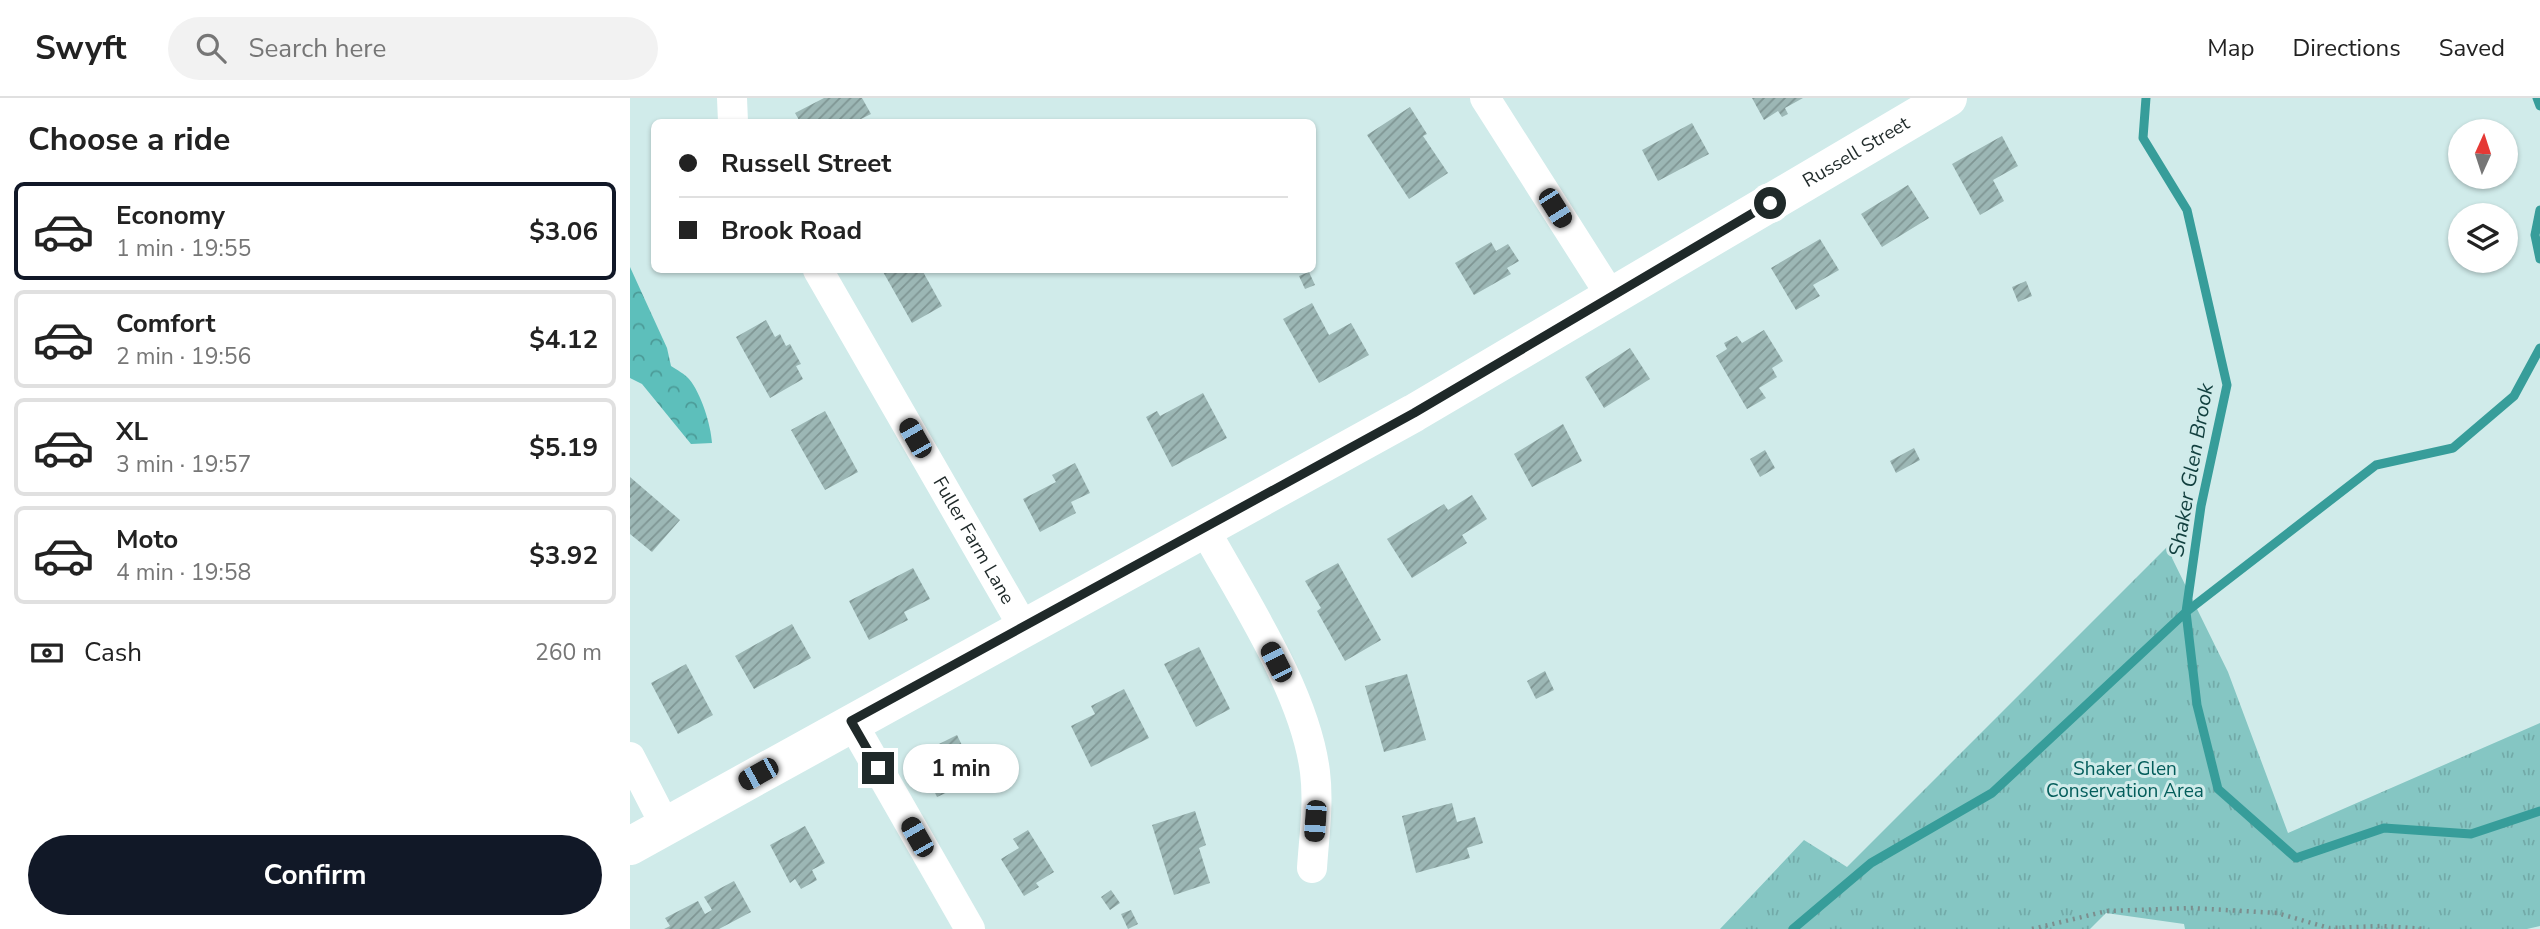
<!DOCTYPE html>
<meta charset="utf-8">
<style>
body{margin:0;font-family:"Nunito Sans",sans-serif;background:#f2f2f2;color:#222;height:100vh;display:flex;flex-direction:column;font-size:26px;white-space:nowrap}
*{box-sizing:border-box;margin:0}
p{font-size:23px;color:#767676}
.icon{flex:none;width:38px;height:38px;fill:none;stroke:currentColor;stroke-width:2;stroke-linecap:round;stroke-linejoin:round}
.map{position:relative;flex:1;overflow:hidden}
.side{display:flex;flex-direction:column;background:#fff;width:630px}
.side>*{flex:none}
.guide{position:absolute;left:21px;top:21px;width:665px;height:154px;border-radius:10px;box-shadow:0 2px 5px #0004;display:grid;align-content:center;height:154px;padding:0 28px;background:#fff}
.needle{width:46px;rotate:3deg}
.controls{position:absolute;left:1818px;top:21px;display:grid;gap:14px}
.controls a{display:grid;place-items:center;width:70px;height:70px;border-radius:50%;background:#fff;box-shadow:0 2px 5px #0004;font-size:35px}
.end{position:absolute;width:32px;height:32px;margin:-16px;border:9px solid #1f2929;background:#fff;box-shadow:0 0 0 4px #fff}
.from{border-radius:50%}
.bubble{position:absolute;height:49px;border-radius:24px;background:#fff;box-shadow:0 2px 5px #0004;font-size:23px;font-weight:700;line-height:49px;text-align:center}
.car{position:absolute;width:21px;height:42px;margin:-21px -10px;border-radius:9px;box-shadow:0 0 5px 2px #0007;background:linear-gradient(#222 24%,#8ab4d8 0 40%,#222 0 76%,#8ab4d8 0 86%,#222 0)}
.guide b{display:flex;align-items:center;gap:24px;height:66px;font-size:26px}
.guide b+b{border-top:2px solid #e0e0e0}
.guide i{width:18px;height:18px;background:#222}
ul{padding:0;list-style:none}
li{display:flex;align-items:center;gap:21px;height:98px;margin:0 14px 10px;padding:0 14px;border:4px solid #e0e0e0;border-radius:10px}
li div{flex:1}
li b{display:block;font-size:26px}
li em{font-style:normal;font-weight:700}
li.current{border-color:#111827}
li>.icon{width:63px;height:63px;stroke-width:1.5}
h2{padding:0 28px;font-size:32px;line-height:84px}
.pay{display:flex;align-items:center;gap:18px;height:77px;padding:0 28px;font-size:26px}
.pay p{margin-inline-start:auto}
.action{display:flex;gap:14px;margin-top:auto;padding:14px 28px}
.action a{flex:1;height:80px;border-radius:42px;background:#111827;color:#fff;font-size:28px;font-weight:700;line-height:80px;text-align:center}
header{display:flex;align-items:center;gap:42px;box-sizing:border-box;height:98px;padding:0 35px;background:#fff;border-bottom:2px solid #e0e0e0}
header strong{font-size:33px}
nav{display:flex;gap:38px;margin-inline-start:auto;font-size:24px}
.search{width:490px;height:63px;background:#f2f2f2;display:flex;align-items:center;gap:18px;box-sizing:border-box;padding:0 24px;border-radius:38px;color:#767676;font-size:26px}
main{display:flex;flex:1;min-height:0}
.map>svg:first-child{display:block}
.forest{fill:url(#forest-crowns)}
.park{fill:url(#park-tufts)}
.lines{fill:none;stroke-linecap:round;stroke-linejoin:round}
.stream{stroke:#379d9a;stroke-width:9}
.building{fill:url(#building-hatch)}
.path{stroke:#7b8e8e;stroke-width:4.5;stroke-dasharray:2 5;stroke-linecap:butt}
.street{stroke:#fff;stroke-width:30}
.secondary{stroke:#fff;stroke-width:38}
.route{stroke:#1f2929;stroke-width:9}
.labels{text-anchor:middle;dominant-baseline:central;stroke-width:6;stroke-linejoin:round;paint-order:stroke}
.street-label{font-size:19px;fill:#1f2929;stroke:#d0ebea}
.park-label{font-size:19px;fill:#045d5b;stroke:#d0ebea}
.water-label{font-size:21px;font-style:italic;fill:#113f3e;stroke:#d0ebea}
</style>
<header>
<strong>Swyft</strong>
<div class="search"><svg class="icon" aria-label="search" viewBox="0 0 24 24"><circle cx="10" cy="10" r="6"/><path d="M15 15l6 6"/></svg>Search here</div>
<nav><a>Map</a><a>Directions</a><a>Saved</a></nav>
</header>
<main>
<section class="side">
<h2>Choose a ride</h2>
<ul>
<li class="current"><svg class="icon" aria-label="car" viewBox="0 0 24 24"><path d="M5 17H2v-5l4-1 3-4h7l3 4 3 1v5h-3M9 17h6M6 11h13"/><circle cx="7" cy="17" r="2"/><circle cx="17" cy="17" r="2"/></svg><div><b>Economy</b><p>1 min · 19:55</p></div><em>$3.06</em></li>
<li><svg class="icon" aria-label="car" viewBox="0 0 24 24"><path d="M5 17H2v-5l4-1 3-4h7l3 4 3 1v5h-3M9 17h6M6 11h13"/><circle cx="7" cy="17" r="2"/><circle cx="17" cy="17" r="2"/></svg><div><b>Comfort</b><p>2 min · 19:56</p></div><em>$4.12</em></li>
<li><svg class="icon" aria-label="car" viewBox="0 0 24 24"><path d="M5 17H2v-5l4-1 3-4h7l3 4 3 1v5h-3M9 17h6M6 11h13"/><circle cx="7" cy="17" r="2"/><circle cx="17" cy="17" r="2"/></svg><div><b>XL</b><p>3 min · 19:57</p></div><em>$5.19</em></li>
<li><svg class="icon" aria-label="car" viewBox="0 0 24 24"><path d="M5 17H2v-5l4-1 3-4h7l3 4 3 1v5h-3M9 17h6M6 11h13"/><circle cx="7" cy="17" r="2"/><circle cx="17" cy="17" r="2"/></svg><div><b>Moto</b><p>4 min · 19:58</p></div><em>$3.92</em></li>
</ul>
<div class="pay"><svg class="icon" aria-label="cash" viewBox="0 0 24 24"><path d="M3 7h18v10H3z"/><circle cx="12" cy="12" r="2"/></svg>Cash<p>260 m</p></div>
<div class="action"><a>Confirm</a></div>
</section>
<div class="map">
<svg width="1910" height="831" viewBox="0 0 1910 831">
<defs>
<pattern id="forest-crowns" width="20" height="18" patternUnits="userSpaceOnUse" patternTransform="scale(1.75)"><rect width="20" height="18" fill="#5dbfbb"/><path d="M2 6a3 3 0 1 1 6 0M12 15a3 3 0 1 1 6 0" fill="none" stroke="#4c9b98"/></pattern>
<pattern id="park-tufts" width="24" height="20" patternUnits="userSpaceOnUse" patternTransform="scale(1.75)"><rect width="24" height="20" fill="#85c6c3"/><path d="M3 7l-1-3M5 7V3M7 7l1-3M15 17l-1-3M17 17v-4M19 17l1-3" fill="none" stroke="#72aaa8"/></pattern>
<pattern id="building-hatch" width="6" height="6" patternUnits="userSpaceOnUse" patternTransform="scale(1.75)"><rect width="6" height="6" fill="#9cb7b5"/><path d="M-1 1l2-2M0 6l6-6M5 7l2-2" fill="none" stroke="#7f9593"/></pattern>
</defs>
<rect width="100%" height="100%" fill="#d0ebea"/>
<path class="forest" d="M0,169L37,250L41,268C47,272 55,276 59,281C71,295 81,327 82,345L61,346L12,286L0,280Z"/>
<path class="park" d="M1546,440L1542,460L1598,574L1658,735L1910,625V828L1897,831H1555L1554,826L1476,815L1460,831H1090L1174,742L1217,769Z"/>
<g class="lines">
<path class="stream" d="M1516,0L1513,40L1557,112L1597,287L1571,408L1556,514L1567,607L1588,691L1666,760L1754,730L1841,736L1910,713
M1907,0L1910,8
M1910,112L1905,137L1910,161
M1163,831L1241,765L1362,695L1556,514L1746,367L1823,350L1884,298L1910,250"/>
</g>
<path class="building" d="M194,0H232L241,16L225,24H170L165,15Z
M1122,0H1173L1155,10L1158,16L1152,19L1148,13L1134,22Z
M780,9L797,36L793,38L818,75L779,101L737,37Z
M1062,25L1079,56L1028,83L1012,52Z
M1372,38L1388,68L1363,82L1374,103L1350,117L1322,66Z
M1278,87L1299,120L1252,149L1231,116Z
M1190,141L1209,172L1183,187L1190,198L1166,212L1141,170Z
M861,144L866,153L878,146L889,163L877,170L881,176L844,197L825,165Z
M252,172H292L312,208L282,225Z
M679,174L685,187L675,191L669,178Z
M1396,183L1402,198L1388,204L1382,189Z
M682,205L699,237L721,225L739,257L689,285L653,221Z
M136,222L145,239L150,236L156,248L160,246L171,266L166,268L173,281L140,300L106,239Z
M1134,232L1153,263L1142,270L1147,279L1129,290L1136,300L1117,311L1086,258L1097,251L1094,245L1107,238L1112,245Z
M1000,250L1020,281L974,310L955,279Z
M573,295L597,340L542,369L516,319L527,313L530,318Z
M195,313L228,374L195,392L161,332Z
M933,326L952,363L902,389L884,356Z
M1284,350L1290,362L1266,375L1260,363Z
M1135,352L1145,370L1130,379L1120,361Z
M445,365L460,395L441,404L446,415L410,434L393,401L426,384L422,377Z
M0,379L50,422L22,454L0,436Z
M842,397L857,421L832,437L837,445L782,480L757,441L814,406L818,412Z
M708,465L751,542L715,563L687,513L691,510L675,483Z
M283,470L300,501L274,514L278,522L239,542L219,503Z
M162,526L181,560L124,591L105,558Z
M569,549L600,611L566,629L534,566Z
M56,566L83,617L48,636L21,585Z
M915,573L924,592L906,601L897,583Z
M777,576L796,642L754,654L735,588Z
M494,591L519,640L461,669L441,628L465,616L461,608Z
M327,637L348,680L307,699L287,657Z
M359,676L365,689L356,694L349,681Z
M822,705L827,724L845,719L853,745L837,750L840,760L786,775L772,718Z
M565,713L576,747L569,750L580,785L544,797L522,727Z
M175,728L195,765L182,772L187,782L171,791L165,781L160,785L140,747Z
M398,732L424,774L406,785L409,789L394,798L371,761L389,750L383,741Z
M104,783L121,814L89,831H34L40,828L35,820L68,803L75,816L82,812L74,799Z
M481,792L490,805L480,812L471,799Z
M501,812L508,826L498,831L491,816Z"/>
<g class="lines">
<path class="path" d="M1402,831L1477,813L1561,810L1647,815L1699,830L1752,828L1796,831"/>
<g class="street">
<path d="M102,0L103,24"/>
<path d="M855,0L981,198"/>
<path id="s1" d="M188,172L394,530"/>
<path d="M575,432C614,503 675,594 685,674C689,706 684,739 682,770"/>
<path d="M221,623L340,831"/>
<path d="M0,659L36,729"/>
</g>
<path class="secondary" id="s2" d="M0,748L784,315L1318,0"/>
</g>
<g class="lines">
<path class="route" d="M248,670L221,623L784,315L1140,105"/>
</g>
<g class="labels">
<g class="street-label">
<text stroke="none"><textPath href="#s2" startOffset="1409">Russell Street</textPath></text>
<text stroke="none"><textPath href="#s1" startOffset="312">Fuller Farm Lane</textPath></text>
</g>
<g class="park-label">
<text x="1495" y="671">Shaker Glen<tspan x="1495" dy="22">Conservation Area</tspan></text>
</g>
<g class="water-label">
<text transform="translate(1561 372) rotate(-80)">Shaker Glen Brook</text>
</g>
</g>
</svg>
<div class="controls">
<a><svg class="needle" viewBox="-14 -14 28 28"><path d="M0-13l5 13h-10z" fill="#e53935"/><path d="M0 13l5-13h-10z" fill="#767676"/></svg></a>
<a><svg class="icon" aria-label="layers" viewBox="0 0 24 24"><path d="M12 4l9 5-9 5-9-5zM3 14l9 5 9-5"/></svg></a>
</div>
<i class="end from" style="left:1140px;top:105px"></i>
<i class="end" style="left:248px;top:670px"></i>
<div class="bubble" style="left:273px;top:646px;width:116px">1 min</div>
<i class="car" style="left:925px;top:110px;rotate:148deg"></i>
<i class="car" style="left:285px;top:340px;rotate:330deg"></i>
<i class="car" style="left:646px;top:564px;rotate:333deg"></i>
<i class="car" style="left:128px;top:676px;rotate:241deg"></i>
<i class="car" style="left:685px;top:723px;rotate:184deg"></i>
<i class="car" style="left:287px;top:739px;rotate:330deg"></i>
<div class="guide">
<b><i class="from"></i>Russell Street</b>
<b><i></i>Brook Road</b>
</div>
</div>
</main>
